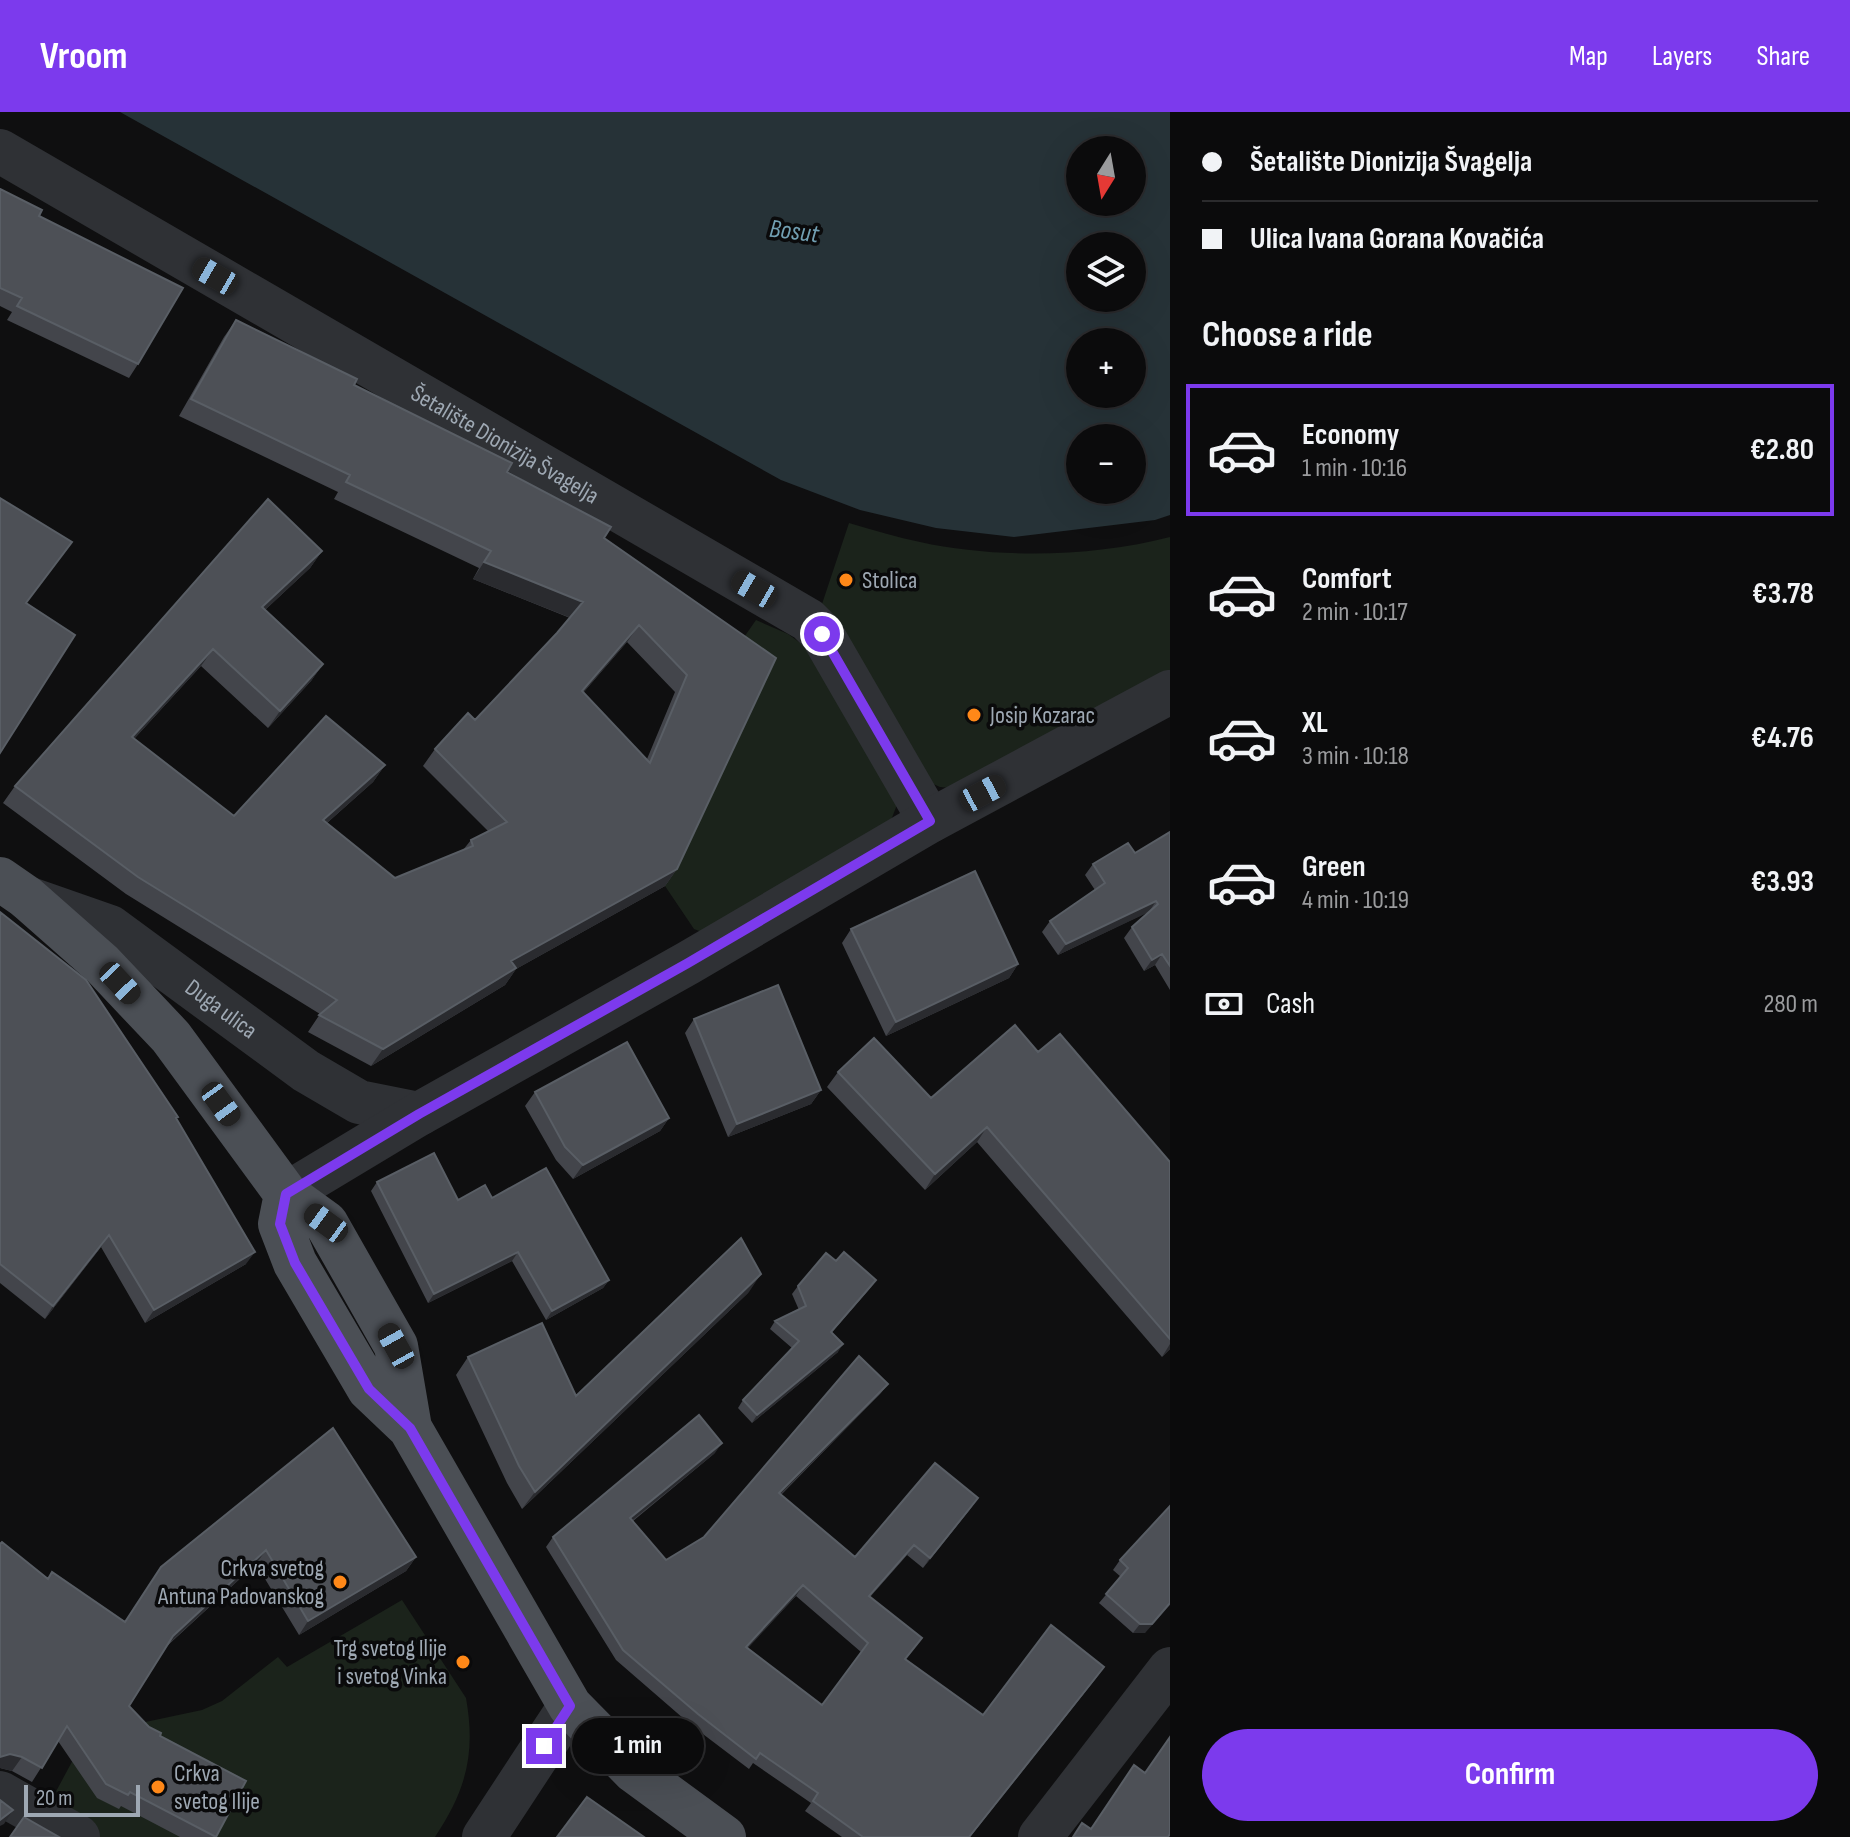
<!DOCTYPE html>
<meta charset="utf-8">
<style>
body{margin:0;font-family:"Sofia Sans Condensed",sans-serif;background:#19191a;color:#f1f3f6;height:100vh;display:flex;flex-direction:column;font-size:30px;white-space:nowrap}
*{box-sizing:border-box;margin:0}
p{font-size:26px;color:#9a9b9d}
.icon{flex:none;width:44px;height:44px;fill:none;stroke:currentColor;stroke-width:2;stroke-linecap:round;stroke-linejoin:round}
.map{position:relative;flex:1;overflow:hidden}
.drawer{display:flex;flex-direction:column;background:#0b0b0c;width:680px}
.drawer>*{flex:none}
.banner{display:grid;align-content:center;height:176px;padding:0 32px;background:#0b0b0c}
.needle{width:52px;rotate:191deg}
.fabs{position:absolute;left:1066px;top:24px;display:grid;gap:16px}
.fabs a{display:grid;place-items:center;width:80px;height:80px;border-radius:50%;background:#0b0b0c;box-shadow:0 8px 32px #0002,0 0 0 2px #2b2b2d;font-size:40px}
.scale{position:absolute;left:24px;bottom:20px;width:116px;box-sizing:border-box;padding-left:8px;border:4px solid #9ea8b3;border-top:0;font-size:22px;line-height:28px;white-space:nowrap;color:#9ea8b3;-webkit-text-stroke:6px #0a0a0b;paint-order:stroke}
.end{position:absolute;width:36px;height:36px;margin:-18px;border:10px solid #7c3aed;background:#fff;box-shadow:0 0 0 4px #fff}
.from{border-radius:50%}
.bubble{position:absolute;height:56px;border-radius:28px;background:#0b0b0c;box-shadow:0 8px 32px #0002,0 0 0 2px #2b2b2d;font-size:26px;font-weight:700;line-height:56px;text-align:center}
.car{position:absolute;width:24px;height:48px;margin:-24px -12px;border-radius:10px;box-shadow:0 0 6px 2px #0007;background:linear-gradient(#222 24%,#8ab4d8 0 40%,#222 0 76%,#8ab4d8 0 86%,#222 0)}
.banner b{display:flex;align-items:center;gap:28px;height:76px;font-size:30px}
.banner b+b{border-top:2px solid #2b2b2d}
.banner i{width:20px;height:20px;background:#f1f3f6}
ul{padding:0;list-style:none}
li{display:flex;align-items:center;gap:24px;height:132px;margin:0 16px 12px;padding:0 16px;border:4px solid transparent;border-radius:0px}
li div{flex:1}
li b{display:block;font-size:30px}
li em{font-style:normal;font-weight:700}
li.selected{border-color:#7c3aed}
li>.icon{width:72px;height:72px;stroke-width:1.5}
h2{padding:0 32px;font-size:36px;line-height:96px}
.pay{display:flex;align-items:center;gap:20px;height:88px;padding:0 32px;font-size:30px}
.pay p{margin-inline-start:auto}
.cta{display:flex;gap:16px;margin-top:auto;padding:16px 32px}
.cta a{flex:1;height:92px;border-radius:48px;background:#7c3aed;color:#fff;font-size:32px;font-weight:700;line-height:92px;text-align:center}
header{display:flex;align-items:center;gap:48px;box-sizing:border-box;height:112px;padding:0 40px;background:#7c3aed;color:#fff}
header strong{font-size:38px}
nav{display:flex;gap:44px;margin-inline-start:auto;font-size:28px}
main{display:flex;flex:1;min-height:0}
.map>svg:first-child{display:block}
.green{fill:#1b231b}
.water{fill:#263237;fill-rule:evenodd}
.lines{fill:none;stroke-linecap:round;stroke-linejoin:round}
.minor{stroke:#2f3135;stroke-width:44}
.major{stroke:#4b4f55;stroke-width:44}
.wall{fill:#43454b;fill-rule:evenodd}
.shaded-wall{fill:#2a2b2f}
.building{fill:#4d5056;stroke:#595e65;stroke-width:2;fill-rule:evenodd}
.route{stroke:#7c3aed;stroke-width:10}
.poi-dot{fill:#ff8818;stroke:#0a0a0b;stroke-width:3}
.labels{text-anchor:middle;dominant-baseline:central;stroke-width:7;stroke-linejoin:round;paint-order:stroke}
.street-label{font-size:24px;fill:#9ea8b3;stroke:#0a0a0b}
.poi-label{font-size:24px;fill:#9ea8b3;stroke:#0a0a0b;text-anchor:start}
.water-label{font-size:26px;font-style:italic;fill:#719fb2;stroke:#0a0a0b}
</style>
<header>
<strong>Vroom</strong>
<nav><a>Map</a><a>Layers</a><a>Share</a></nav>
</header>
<main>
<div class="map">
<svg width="1170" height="1725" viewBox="0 0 1170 1725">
<rect width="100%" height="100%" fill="#0f0f10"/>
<path class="green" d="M849,411C873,418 896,425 920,430C997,447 1094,445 1170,425V562L951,676L940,675L924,668L819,501Z
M756,508L788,522L811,539L898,690L890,711L702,820L694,817L665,774L764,563L733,541Z
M402,1488L466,1586C476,1642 466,1678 435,1725H94L46,1698L81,1633L117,1616L202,1598L222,1589L278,1545L287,1555Z"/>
<path class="water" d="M120,0H1170V403L1155,408L1014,425L936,416L860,398L781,368ZM1080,38H1132V90H1080ZM1080,134H1132V186H1080ZM1080,230H1132V282H1080ZM1080,326H1132V378H1080Z"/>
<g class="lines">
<g class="minor">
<path id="s1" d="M0,39L808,508L822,522L930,709"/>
<path id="s2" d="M27,786L110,815L306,959L359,990L419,1002"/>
<path d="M286,1082L419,1002L688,851L930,709L1170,580"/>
<path d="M0,1681L78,1725"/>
<path d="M484,1725L570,1594"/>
<path d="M1040,1725L1170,1557"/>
</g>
<path class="major" d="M0,767L26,785L102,852L171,925L286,1082L326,1111L396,1234L410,1316
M286,1082L280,1112L295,1151L369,1277L410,1316L570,1594L634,1659L724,1725"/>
</g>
<path class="wall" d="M0,77L39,104L138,252L129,266L7,208L12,200L0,194Z
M236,208L354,273L507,360L776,546L677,757L665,774L516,857L505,873L371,954L308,920L320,902L126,782L3,691L15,674L322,439L310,456L265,498L323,552L311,569L268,616L201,554L134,627L234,704L385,653L373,670L327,711L395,766L463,738L471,728L488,719L423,654L435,637L475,608L557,521L570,506L473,467L479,456L334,387L338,380L179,304L224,225ZM627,530L675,580L647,647L583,581Z
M1170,720V878L1155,853L1144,859L1124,826L1132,815L1148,800L1058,843L1042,820L1050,809L1095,778L1085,763L1093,752L1135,741Z
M0,800L177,1007L246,1152L145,1211L101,1135L45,1207L0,1171Z
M851,817L1018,852L1009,866L886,924L842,831Z
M694,907L821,978L811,992L728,1025L685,921Z
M838,960L1170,1050V1237L1162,1245L977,1030L925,1078L827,975Z
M535,980L669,1006L660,1019L573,1067L556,1048L525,994Z
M377,1070L458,1088L492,1086L609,1168L603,1176L546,1208L512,1149L428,1191L371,1079Z
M798,1174L871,1175L831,1221L838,1240L752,1311L738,1296L743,1288L792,1236L770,1217L775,1209L799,1198L792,1182Z
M749,1180L522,1397L507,1371L456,1263L468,1245L576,1284Z
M888,1272L880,1282L781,1383L855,1445L971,1396L923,1456L907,1443L870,1485L922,1526L905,1547L983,1603L1097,1565L970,1725H842L805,1699L811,1691L753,1651L749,1657L691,1613L616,1548L546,1435L553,1425L715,1341L633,1409L666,1448L704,1425ZM796,1484L861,1540L822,1593L747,1536Z
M333,1316L416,1445L406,1459L299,1523L256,1452L166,1535L129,1594L149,1615L160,1624L216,1725H180L121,1694L119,1697L97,1686L58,1629L32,1670L12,1659L0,1656L48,1467L125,1509Z
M1170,1394L1145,1521H1133L1099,1491L1121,1465L1113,1458L1120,1448Z"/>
<path class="shaded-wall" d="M322,439L310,456L250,512L262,495Z
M484,450L583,490L571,506L473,467Z
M639,513L627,530L570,596L582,579Z
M213,537L201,554L120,642L132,625Z
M323,552L311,569L268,616L280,599Z
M385,653L373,670L311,725L323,708Z
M677,757L665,774L516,857L505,873L371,954L383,937L511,849Z
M1156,789L1149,800L1058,843L1066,832Z
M1162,842L1155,853L1144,859L1152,848Z
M1018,852L1009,866L886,924L896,910Z
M821,978L811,992L728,1025L737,1012Z
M669,1006L660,1019L573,1067L583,1053Z
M987,1015L977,1030L925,1078L935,1062Z
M109,1123L101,1135L45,1207L53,1194Z
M255,1140L246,1152L145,1211L154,1198Z
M518,1140L512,1149L428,1191L434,1182Z
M761,1162L749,1180L522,1397L535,1380Z
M609,1168L603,1176L546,1208L552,1199Z
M876,1168L871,1175L825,1228L831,1220Z
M843,1232L838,1240L752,1311L757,1303Z
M1170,1232V1237L1162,1245Z
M888,1272L880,1282L772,1391L779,1381Z
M722,1331L715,1341L623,1416L630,1406Z
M978,1386L971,1396L923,1456L930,1446Z
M914,1433L907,1443L862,1494L869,1484Z
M266,1438L256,1452L163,1537L173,1524Z
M416,1445L406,1459L299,1523L308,1509Z
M803,1473L796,1484L739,1546L746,1535Z
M1170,1491V1493L1145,1521H1133L1140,1512Z
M1104,1555L1097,1565L969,1725Z
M10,1642L22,1645L12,1659L0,1656V1645Z
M13,1698L4,1712L0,1714V1708Z"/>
<path class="building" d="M0,77L42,98L39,104L183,176L138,252L17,194L22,186L0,176Z
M236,208L357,267L354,273L512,351L507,360L611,415L604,426L776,546L677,757L511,849L516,856L383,937L319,903L337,888L138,765L15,674L268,387L322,439L262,495L323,552L280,599L213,537L132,625L234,704L326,604L385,653L323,708L395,766L473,734L471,728L507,710L435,637L468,601L475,608L557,521L583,490L484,450L491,439L346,370L350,363L191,287ZM639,513L687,563L650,651L582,579Z
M0,386L72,430L26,491L75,523L0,641Z
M1170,720V854L1162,842L1152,848L1132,815L1158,792L1156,789L1066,832L1050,809L1105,771L1093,752L1128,731L1135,741Z
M975,759L1018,852L896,910L851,817Z
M0,800L86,868L178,1005L176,1006L255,1140L154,1198L109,1123L53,1194L0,1152Z
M778,873L821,978L737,1012L694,907Z
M1015,913L1038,940L1060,922L1170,1050V1227L987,1015L935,1062L838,960L874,926L931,986Z
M627,930L669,1006L583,1053L565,1035L535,980Z
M434,1041L458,1088L485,1073L492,1086L546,1056L609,1168L552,1199L518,1140L434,1182L377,1070Z
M741,1126L761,1162L535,1380L519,1354L468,1245L542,1211L576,1284Z
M844,1140L876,1168L831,1220L843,1232L757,1303L743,1288L799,1229L775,1209L806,1194L798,1174L826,1141L836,1149Z
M859,1244L888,1272L779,1381L855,1445L935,1351L978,1386L930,1446L914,1433L869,1484L922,1526L905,1547L983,1603L1051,1513L1104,1555L969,1725H863L813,1689L818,1681L760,1641L756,1647L698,1602L623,1538L553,1425L699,1303L722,1331L630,1406L666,1448L704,1425ZM803,1473L868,1531L822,1593L746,1535Z
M333,1316L416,1445L308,1509L266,1438L173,1524L129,1594L149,1615L161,1621L160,1624L246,1669L216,1725L130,1680L128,1683L106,1672L67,1614L42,1656L22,1645L10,1642L0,1645V1432L2,1430L48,1467L52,1460L125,1510L161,1455Z
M1170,1394V1491L1152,1512H1140L1106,1482L1128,1456L1120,1448Z
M1170,1625V1722L1168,1725H1073L1082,1711L1091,1717L1134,1653L1145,1661Z
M587,1685L644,1725H557Z
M0,1688L13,1698L0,1708Z
M24,1705L59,1725H10Z"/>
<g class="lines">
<path class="route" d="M544,1634L570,1594L410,1316L369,1277L295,1151L280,1112L286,1082L419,1002L688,851L930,709L822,522"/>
</g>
<g class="poi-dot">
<circle cx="846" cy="468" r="8"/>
<circle cx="974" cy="603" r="8"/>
<circle cx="340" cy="1470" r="8"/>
<circle cx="463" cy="1550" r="8"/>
<circle cx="158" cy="1675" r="8"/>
</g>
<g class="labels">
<g class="street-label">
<text stroke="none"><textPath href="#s1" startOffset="584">Šetalište Dionizija Švagelja</textPath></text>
<text stroke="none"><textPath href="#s2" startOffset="226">Duga ulica</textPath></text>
</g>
<g class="poi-label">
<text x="862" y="468">Stolica</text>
<text x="990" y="603">Josip Kozarac</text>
<text x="324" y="1456" text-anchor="end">Crkva svetog<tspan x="324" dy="28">Antuna Padovanskog</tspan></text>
<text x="447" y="1536" text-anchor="end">Trg svetog Ilije<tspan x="447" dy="28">i svetog Vinka</tspan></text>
<text x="174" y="1661">Crkva<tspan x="174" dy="28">svetog Ilije</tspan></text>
</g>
<g class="water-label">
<text transform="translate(794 120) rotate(7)">Bosut</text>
</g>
</g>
</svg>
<div class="fabs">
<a><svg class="needle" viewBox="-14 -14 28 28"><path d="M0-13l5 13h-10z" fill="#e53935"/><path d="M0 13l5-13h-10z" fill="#9a9b9d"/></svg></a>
<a><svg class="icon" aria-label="layers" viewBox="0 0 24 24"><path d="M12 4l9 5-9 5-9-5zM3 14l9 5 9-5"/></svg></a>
<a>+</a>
<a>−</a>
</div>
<div class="scale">20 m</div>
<i class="end from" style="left:822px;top:522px"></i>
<i class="end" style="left:544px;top:1634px"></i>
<div class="bubble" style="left:572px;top:1606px;width:132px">1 min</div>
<i class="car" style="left:215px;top:164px;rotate:300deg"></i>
<i class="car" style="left:754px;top:477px;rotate:300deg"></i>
<i class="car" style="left:983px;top:681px;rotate:62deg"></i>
<i class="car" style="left:120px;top:871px;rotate:137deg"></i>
<i class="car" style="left:221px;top:992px;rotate:144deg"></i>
<i class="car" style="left:326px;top:1111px;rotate:306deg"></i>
<i class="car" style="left:396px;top:1234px;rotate:331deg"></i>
</div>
<section class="drawer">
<div class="banner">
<b><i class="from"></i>Šetalište Dionizija Švagelja</b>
<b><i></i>Ulica Ivana Gorana Kovačića</b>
</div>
<h2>Choose a ride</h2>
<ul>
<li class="selected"><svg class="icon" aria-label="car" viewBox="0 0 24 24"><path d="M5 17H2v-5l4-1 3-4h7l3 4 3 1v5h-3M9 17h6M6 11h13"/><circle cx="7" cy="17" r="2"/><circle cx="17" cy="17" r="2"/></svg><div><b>Economy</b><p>1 min · 10:16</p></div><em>€2.80</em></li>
<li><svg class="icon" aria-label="car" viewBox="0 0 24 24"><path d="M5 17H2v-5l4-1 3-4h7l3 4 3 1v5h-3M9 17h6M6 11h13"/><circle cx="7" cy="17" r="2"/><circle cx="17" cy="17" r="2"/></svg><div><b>Comfort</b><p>2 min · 10:17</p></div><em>€3.78</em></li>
<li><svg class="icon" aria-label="car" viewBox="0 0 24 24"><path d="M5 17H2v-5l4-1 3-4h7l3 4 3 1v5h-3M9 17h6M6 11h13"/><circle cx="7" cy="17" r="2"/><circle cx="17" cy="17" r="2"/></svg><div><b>XL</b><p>3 min · 10:18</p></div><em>€4.76</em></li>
<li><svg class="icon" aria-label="car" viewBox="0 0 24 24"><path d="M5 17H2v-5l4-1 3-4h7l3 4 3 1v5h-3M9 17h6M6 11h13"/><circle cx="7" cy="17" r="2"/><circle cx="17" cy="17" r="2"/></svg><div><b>Green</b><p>4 min · 10:19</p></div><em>€3.93</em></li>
</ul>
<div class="pay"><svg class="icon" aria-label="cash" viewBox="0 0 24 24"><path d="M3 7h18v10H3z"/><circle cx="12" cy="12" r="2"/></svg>Cash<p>280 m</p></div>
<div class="cta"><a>Confirm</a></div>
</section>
</main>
